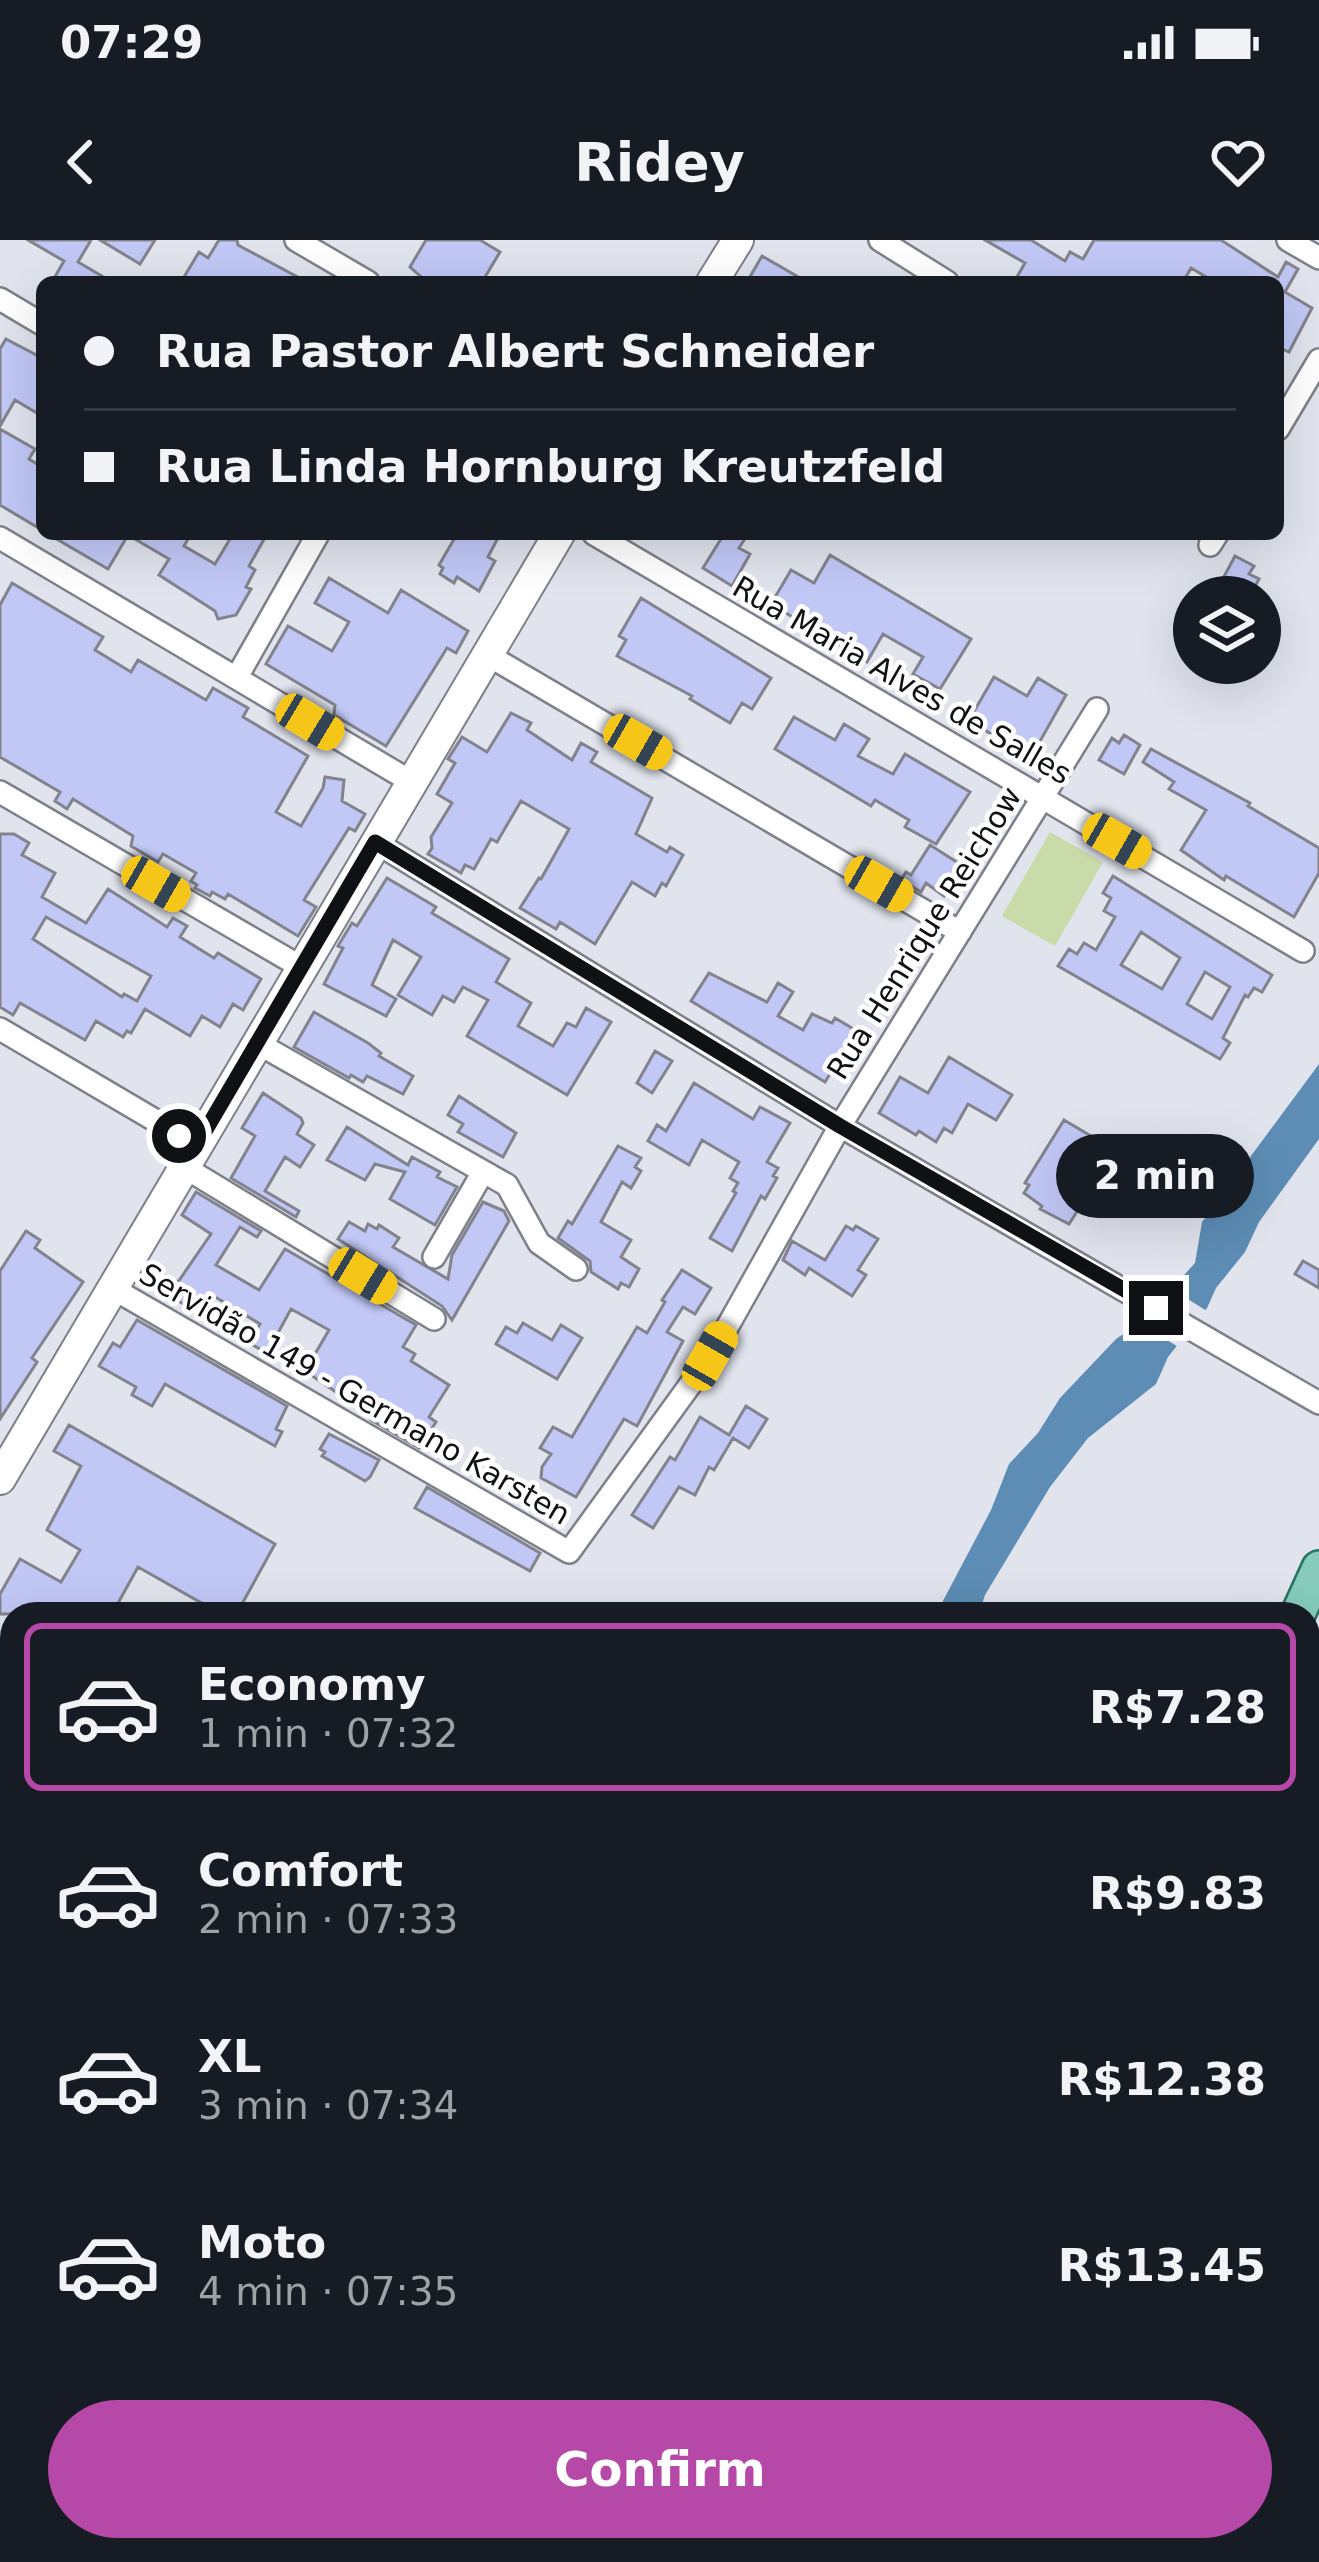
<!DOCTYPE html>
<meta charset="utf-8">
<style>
body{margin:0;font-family:"DejaVu Sans",sans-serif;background:#20242c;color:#f1f3f6;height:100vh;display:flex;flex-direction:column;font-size:45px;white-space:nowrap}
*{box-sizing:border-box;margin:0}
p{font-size:39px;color:#9ea1a6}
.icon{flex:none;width:66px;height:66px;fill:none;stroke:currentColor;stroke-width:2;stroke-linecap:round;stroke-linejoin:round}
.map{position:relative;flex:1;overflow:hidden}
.side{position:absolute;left:0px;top:1362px;width:1320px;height:960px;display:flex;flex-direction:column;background:#171b24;border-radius:36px 36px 0 0;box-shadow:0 12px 48px #0002}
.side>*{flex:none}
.top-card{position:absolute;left:36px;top:36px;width:1248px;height:264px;border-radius:18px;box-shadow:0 12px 48px #0002;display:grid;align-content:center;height:264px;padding:0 48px;background:#171b24}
.controls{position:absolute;left:1173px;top:336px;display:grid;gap:24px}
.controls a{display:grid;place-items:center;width:108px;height:108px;border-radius:50%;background:#171b24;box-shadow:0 12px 48px #0002;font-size:60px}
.end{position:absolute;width:54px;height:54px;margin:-27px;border:15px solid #101114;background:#fff;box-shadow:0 0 0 6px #fff}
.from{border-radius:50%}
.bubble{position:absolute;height:84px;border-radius:42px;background:#171b24;box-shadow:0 12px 48px #0002;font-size:39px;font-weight:800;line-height:84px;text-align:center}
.car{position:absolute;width:36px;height:72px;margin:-36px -18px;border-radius:15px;box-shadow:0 0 9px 3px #0007;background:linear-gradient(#f5c518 24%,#345 0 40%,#f5c518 0 76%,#345 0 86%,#f5c518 0)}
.top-card b{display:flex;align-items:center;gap:42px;height:114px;font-size:45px}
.top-card b+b{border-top:3px solid #363941}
.top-card i{width:30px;height:30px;background:#f1f3f6}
ul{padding:21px 0 0;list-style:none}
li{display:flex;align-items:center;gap:36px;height:168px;margin:0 24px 18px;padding:0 24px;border:6px solid transparent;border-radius:18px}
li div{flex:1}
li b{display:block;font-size:45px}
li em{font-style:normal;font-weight:800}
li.active{border-color:#b648a7}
li>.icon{width:108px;height:108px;stroke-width:1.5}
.primary-button{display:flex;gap:24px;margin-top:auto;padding:24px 48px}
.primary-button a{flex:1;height:138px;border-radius:72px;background:#b648a7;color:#fff;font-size:48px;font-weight:800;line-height:138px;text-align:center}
.status{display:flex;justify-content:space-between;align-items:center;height:84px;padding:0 60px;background:#171b24;direction:ltr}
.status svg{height:33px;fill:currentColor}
header{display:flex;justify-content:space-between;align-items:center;height:156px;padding:0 48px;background:#171b24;font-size:54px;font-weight:800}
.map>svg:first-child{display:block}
.green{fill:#c8dba9}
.water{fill:#5d8db5}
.pier{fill:#e1e3ed}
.building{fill:#c1c8f6;stroke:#82838c;stroke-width:3;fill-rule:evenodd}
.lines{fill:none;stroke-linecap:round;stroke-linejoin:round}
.street-casing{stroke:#7e8089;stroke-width:26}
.secondary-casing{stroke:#7e8089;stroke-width:34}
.primary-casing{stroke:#287364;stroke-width:38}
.street{stroke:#fff;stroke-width:21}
.secondary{stroke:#fff;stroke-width:30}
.primary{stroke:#86cbbc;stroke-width:33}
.route{stroke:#101114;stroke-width:15}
.labels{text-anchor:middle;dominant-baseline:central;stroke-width:9;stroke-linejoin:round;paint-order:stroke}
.street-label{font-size:30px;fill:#101114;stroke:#fff}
</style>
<div class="status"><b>07:29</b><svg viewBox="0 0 49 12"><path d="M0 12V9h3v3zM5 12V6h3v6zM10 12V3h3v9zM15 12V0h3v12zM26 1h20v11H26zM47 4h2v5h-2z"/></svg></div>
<header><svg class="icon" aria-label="back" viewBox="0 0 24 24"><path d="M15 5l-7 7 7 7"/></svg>Ridey<svg class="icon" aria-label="heart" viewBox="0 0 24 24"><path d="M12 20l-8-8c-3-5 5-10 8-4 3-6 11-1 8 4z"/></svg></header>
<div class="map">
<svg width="1319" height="2322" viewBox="0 0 1319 2322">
<rect width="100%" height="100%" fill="#e1e3ed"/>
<path class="green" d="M1050,592L1103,622L1055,706L1002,676Z
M1308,2260L1319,2263V2322H1227L1226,2310H1308Z"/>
<path class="water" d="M1319,824V899L1259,982L1245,1012L1216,1048L1207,1068L1168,1117L1156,1144L1088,1198L1050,1247L985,1355L979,1374H936L991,1270L1009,1224L1038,1193L1060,1158L1116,1099L1141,1082L1195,1023L1202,982Z"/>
<path class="pier" d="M1164,1044L1210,1073L1183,1110L1134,1079L1156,1058Z"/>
<path class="building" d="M28,0H91L78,22L112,42H52L64,21Z
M100,0H155L140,24Z
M219,0H237L238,5L307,42H181L199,12L208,18Z
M426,0H480L500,12L482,42H427L410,27Z
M985,0H1031L1065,21L1070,12L1083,19L1094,0H1221L1278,37L1286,22L1298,29L1285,52L1312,68L1289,112L1278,107V42H1215L1191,28L1183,42H1014L1025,23Z
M762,16L807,42H747Z
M6,99L42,118V176L15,160L0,186V109Z
M0,189L35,209L29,219L42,227V290L0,265Z
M48,294H191L184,306L215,324L233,294H267L249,326L255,330L246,347L251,349L236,375L218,379L215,371L159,335L169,319L128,295L108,329Z
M457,294H500L488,317L495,321L479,351L457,337L454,343L440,334L443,328L439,325Z
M724,294H748L739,308L750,314L732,346L703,328Z
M830,315L971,399L940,449L913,434L923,417L883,394L867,422L771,364L791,330L814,343Z
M1235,316L1254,326L1249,334L1259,339L1249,357L1220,344Z
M329,338L388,373L401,350L468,391L456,413L447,408L386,506L334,475L335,465L266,424L288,386L332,411L349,382L315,363Z
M12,343L103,397L95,410L131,432L138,420L206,460L213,448L248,468L243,477L308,516L276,572L301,586L323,548L325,537L344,540L342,561L365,574L355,591L349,588L304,660L316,667L298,696L228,654L225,659L212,652L210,656L195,648L197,645L191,641L196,633L163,614L158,622L131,606L133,596L73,559L67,569L55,561L60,552L0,517V365Z
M641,358L771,438L752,469L742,463L730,483L690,459L692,456L617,416L626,400L619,396Z
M994,437L1027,456L1038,438L1066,455L1030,519L969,480Z
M511,473L531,483L527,490L572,520L581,503L597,512L591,522L652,558L636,594L667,612L670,607L683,615L666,646L662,643L655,656L632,642L595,704L560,682L556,689L520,668L539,638L541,639L569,589L521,561L497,602L491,599L474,629L465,625L461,633L428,614L432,608L431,597L452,563L437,554L455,523L448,519L462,497L487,512Z
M794,477L835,500L844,484L869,499L858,516L893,534L905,514L970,552L936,604L905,587L909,580L875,560L871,566L775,509Z
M1124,495L1140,505L1124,534L1099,520L1112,498L1119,503Z
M1151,509L1250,563L1248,566L1319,608V633L1294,677L1226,636L1224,640L1181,610L1206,570L1169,549L1174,542L1143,522Z
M0,594H14L29,603L22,615L55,633L42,657L86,683L108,649L167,687L173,678L187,686L180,697L214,718L218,713L261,739L243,770L233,764L220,787L202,776L190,796L145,769L131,793L127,791L123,797L96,781L85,800L20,763L13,775L0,767ZM46,677L151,736L137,761L124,754L122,757L33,699Z
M930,605L963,626L944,656L926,643L921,652L901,640L906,632L911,635Z
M1113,636L1272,735L1262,752L1254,748L1248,757L1245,755L1223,798L1230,803L1220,819L1058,726L1069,709L1077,714L1084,703L1096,710L1115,677L1104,671L1111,658L1103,653ZM1141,692L1180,718L1162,749L1121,725ZM1205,732L1230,747L1212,779L1187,764Z
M387,638L436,667L432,673L509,719L496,742L531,763L518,786L553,806L567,783L576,787L586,768L611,782L567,855L467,796L488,760L463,747L454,762L443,756L432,775L398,755L421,717L393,700L372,745L396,759L386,776L324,744L343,708L338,706L352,683L357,686Z
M709,733L767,762L778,743L793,752L778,776L803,790L812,774L832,783L835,778L857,791L825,842L691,761Z
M314,772L368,803L381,813L379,816L413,836L403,854L367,836L363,842L351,835L349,838L294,807Z
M655,811L672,821L652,853L637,843Z
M949,817L1012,855L996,880L968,864L952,893L944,888L936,902L919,891L916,895L879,873L900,837L928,853Z
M694,843L753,879L760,867L790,883L767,922L778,928L773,936L777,938L765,959L761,956L732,1011L710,998L736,953L733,951L738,943L730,938L739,922L702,900L689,925L648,901L657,885L666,891Z
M263,853L301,878L303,883L297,894L314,905L300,927L285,917L265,951L299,971L296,977L231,938L255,896L242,888Z
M459,856L516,893L503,917L458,892L463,884L448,875Z
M1064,880L1101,902L1091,918L1109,929L1094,956L1089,953L1069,984L1040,969L1042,966L1024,953L1029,945L1025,943Z
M347,887L408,925L412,917L440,932L437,937L457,947L435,985L390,959L405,932L375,924L365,940L327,920Z
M618,906L641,918L635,927L641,931L631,948L622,942L601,982L631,1000L621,1017L639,1029L629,1047L621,1043L618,1049L591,1032L590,1021L558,998L568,981L572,984Z
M196,952L261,991L257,997L240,987L216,1025L259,1050L285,1009L416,1085L403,1107L415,1114L411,1121L449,1145L429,1177L436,1182L419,1208L371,1180L373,1177L305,1131L329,1090L291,1069L267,1113L249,1103L260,1084L212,1055L202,1073L146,1045L155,1030L178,1042L211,994L182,975Z
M483,962L504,971L509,981L452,1080L442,1066L338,999L349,982L365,991L368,984L377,989L379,985L399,998L393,1007L448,1039L452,1015Z
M846,986L853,990L856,986L878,999L858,1030L866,1035L852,1056L809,1028L805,1035L783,1020L792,1001L825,1020Z
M26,991L40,1000L35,1008L83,1042L32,1118L37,1122L0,1179V1031Z
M1303,1021L1319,1030V1048L1295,1034Z
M682,1030L711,1048L695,1074L683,1067L667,1092L683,1101L637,1186L624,1179L576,1257L541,1238L542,1227L551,1214L540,1208L553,1187L572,1197L637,1087L647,1093L665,1062L662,1060Z
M137,1080L287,1166L276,1189L282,1192L275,1206L165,1144L152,1166L132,1155L136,1147L99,1126L113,1103L120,1107Z
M523,1083L552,1100L561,1085L582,1098L557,1139L496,1104L506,1087L517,1093Z
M746,1166L767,1179L749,1208L733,1198L714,1230L709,1227L695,1255L679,1247L653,1288L632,1275L670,1217L675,1220L700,1177L729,1195Z
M69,1185L275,1304L242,1364L261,1374H221L138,1327L112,1374H0V1354L20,1319L61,1342L80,1310L47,1290L81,1226L54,1211Z
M329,1194L379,1220L370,1237L365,1241L322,1216L325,1212L320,1209Z
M427,1247L540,1313L530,1331L415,1268Z"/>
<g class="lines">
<g class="street-casing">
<path id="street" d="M296,0L368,42
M880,0L947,42
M1288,0L1319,18
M0,59L42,84
M1278,189L1319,120
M594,294L1303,711
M0,298L410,541
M1210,305L1217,294
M486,414L960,692
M237,437L318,294
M0,552L301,727
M375,602L840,886L1319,1163
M0,789L197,905
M257,803L507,945L539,1003L576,1029
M184,927L434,1079
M434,1017L483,932
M112,1048L569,1312L711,1116L840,886L1097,469
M0,1844L12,1851"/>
</g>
<g class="secondary-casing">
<path id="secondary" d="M712,42L738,0
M0,1239L559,294"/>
</g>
<g class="primary-casing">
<path id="primary" d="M1298,1374L1319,1328
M1025,2322L1029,2310"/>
</g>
<use href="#street" class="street"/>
<use href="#secondary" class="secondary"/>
<use href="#primary" class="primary"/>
</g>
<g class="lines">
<path class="route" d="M179,896L197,905L375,602L840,886L1156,1068"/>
</g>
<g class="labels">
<g class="street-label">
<text transform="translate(902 440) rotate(30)">Rua Maria Alves de Salles</text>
<text transform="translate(924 693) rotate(-58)">Rua Henrique Reichow</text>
<text transform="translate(355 1154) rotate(30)">Servidão 149 - Germano Karsten</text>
</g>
</g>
</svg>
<div class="controls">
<a><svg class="icon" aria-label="layers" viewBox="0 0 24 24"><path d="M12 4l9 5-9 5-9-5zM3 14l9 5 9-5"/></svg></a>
</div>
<i class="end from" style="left:179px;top:896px"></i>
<i class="end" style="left:1156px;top:1068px"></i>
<div class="bubble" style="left:1056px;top:894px;width:198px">2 min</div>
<i class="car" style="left:310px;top:482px;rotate:121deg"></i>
<i class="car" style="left:638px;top:502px;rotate:120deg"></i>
<i class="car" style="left:1117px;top:601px;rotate:120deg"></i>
<i class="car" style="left:156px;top:644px;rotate:120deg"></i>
<i class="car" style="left:879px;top:644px;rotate:120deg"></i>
<i class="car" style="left:363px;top:1036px;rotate:121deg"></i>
<i class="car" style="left:710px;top:1116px;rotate:30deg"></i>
<div class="top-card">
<b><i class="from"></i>Rua Pastor Albert Schneider</b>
<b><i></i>Rua Linda Hornburg Kreutzfeld</b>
</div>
<section class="side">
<ul>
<li class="active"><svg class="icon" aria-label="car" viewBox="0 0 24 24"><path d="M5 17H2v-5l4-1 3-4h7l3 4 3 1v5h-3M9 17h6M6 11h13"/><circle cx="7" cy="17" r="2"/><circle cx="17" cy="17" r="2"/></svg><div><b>Economy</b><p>1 min · 07:32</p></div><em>R$7.28</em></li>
<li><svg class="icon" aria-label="car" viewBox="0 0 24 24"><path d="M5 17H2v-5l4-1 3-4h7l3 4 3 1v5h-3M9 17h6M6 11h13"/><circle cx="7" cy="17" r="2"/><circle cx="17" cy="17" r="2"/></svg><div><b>Comfort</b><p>2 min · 07:33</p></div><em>R$9.83</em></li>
<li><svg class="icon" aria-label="car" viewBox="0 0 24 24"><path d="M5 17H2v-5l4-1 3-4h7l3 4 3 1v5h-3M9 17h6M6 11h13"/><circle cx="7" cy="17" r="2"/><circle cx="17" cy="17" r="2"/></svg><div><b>XL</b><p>3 min · 07:34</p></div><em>R$12.38</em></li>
<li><svg class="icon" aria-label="car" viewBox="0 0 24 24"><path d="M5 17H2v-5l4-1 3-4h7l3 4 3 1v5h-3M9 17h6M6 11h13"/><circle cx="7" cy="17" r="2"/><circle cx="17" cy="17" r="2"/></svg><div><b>Moto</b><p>4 min · 07:35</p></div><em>R$13.45</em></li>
</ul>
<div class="primary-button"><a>Confirm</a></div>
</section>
</div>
